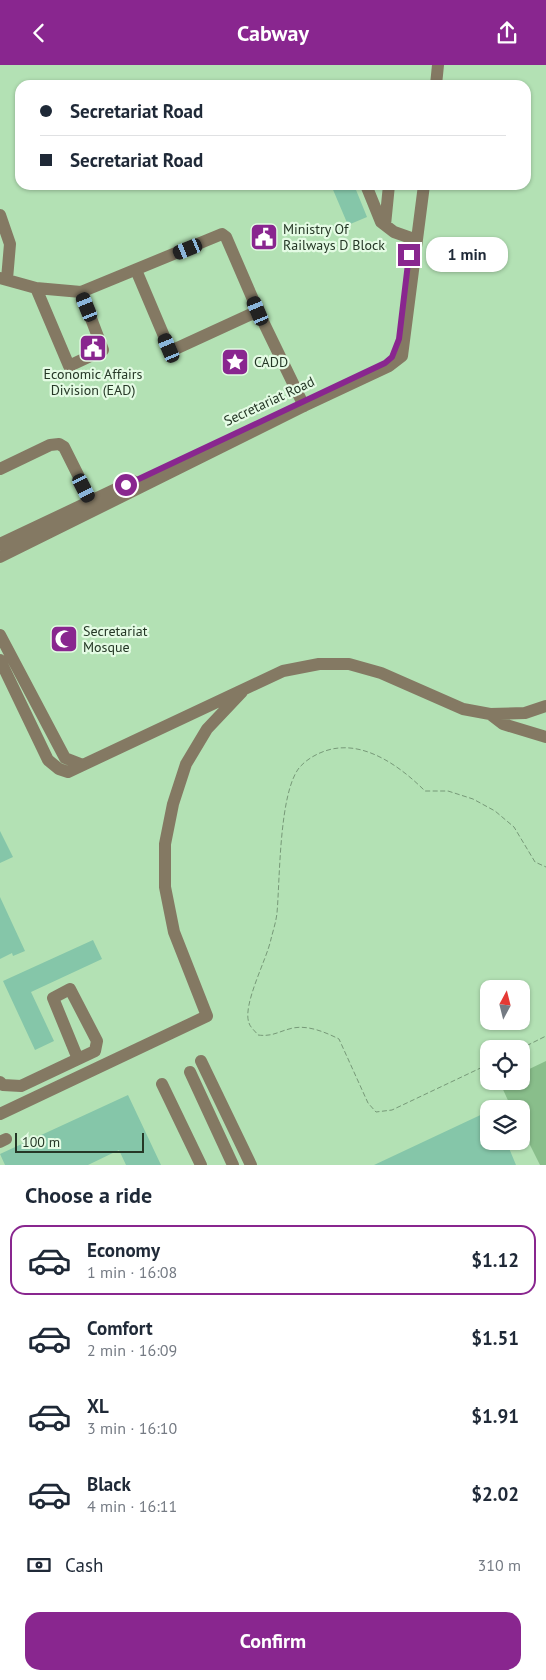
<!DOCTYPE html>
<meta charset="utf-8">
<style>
body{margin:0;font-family:"PT Sans",sans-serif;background:#f2f2f3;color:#1f2937;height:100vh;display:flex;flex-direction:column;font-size:19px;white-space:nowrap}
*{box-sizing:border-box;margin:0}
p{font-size:16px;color:#747a83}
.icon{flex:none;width:28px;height:28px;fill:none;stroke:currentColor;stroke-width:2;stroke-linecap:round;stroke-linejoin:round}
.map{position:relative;height:1100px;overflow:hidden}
.panel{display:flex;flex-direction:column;background:#fff;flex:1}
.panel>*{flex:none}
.top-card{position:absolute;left:15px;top:15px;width:516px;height:110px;border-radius:15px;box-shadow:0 1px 4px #0004;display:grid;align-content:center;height:110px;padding:0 25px;background:#fff}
.needle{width:32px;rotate:7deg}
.buttons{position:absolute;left:480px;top:915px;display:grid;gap:10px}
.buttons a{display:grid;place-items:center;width:50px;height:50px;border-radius:10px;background:#fff;box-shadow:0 1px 4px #0004;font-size:25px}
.scale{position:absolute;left:15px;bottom:12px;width:129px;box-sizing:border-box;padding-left:5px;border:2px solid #253726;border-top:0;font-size:14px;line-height:18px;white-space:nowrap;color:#253726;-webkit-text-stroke:4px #e4fbe4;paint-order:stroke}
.end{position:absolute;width:22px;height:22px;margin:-11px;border:6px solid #89268f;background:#fff;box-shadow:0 0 0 2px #fff}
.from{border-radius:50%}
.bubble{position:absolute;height:35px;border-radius:15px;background:#fff;box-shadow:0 1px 4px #0004;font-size:16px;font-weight:800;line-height:35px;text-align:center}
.car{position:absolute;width:15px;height:30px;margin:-15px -8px;border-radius:6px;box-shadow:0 0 4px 1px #0007;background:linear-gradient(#222 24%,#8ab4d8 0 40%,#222 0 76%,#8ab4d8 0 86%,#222 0)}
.top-card b{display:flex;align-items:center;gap:18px;height:48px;font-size:19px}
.top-card b+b{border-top:1px solid #e0e1e3}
.top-card i{width:12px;height:12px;background:#1f2937}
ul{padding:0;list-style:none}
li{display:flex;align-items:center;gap:15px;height:70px;margin:0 10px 8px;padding:0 15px;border:2px solid transparent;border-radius:15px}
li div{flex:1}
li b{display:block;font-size:19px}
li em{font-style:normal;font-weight:800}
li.current{border-color:#89268f}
li>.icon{width:45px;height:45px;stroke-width:1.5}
h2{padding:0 25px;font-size:22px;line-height:60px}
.pay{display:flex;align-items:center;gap:12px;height:55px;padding:0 25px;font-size:19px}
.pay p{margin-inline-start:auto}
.cta{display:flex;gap:10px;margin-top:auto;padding:10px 25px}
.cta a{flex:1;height:58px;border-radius:15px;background:#89268f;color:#fff;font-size:20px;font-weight:800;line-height:58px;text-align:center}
header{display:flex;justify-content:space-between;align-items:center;height:65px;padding:0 25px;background:#89268f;color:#fff;font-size:22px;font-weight:800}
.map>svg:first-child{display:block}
.green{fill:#89be8b}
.building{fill:#85c6a9}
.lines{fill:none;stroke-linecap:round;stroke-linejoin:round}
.path{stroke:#779978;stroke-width:1;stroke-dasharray:5 2.5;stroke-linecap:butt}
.minor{stroke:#847963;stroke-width:12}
.route{stroke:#89268f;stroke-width:6}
.labels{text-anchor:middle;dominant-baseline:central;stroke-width:4.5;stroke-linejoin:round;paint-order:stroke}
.poi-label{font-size:14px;fill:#253726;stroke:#e4fbe4;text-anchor:start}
.street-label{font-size:14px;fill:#253726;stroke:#e4fbe4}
</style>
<header><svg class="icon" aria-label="back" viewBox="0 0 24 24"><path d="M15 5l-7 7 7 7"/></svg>Cabway<svg class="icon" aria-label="share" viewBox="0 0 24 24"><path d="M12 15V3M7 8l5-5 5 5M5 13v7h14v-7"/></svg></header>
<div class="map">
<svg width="546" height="1100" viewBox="0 0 546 1100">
<rect width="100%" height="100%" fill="#b3e1b4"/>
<path class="green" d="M546,996V1100H540L521,1062V1044H512L500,1018L504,1016H521V1008Z"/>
<path class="building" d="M331,120H354L367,152L348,160Z
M0,766L13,792L0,798Z
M0,832L25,886L13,891L12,888L0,894Z
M93,875L102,894L31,927L54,976L35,985L3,916Z
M128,1030L161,1100H126L119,1085L88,1100H5L0,1089Z
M489,1046V1076H506L516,1100H374Z"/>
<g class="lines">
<path class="path" d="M520,984L546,971
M489,999L392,1045L376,1047L368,1038L339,974C325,967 308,960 293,963C279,966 273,972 258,970C255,966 250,962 249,958C242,940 267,894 271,874C273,866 276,857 277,848C280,814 279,729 299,703C308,692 325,684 339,683C371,680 403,704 425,726H448L473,734L495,746L514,762L535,797L546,802"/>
<path class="minor" d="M436,20L438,0
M366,120L381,157L394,167L411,173
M0,150L10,179L7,214
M385,160L389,120
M136,205L169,283L173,285L258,246
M0,213L36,223L81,227L222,169L226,172L258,246L304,341
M36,223L69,301L103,285L81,227
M0,404L50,380L59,379L64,382L91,436
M0,479L133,416
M0,492L304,341L389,301L402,291L424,120
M0,570L65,693L83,700
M0,595L48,695L59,704L68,707L283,606L319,599H349L381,608L463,644L490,649L503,659L546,672
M490,649L525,648L546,641
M201,996L251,1100
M190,1007L233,1100
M0,1017L3,1020L21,1021L95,986L97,976L70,924L53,933L78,994
M162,1019L201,1100
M0,1049L207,951L174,867L165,822V779L173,739L186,699L207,664L242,627
M0,1077L6,1074"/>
</g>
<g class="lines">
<path class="route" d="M126,420L385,298L392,292L399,274L409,190"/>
</g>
<defs>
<g id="civic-square" transform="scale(1.4375)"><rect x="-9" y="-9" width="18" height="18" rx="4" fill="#89268f" stroke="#e4fbe4"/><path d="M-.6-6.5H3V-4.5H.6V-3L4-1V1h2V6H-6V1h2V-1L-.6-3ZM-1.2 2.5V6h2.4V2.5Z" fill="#fff"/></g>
<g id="sight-square" transform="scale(1.4375)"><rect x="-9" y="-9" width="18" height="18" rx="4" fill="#89268f" stroke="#e4fbe4"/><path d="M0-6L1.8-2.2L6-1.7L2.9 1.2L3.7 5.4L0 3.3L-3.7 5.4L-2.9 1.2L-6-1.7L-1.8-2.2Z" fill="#fff"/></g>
<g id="mosque-square" transform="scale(1.4375)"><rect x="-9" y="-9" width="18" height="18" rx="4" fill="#89268f" stroke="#e4fbe4"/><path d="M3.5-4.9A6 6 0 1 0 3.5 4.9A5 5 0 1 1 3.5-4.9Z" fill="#fff"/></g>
</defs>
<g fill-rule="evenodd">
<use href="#civic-square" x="264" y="172"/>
<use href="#civic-square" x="93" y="283"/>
<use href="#sight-square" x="235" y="297"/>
<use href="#mosque-square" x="64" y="574"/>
</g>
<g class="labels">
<g class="poi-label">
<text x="283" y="164">Ministry Of<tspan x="283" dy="16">Railways D Block</tspan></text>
<text x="254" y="297">CADD</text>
<text x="93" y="309" text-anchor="middle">Economic Affairs<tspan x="93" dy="16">Division (EAD)</tspan></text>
<text x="83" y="566">Secretariat<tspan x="83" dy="16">Mosque</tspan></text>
</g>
<g class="street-label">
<text transform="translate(269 336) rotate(-25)">Secretariat Road</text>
</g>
</g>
</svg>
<div class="buttons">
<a><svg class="needle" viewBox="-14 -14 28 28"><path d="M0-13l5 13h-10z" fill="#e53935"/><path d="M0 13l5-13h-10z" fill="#747a83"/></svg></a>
<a><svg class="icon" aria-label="locate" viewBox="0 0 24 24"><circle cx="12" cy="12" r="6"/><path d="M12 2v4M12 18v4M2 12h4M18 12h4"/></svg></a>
<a><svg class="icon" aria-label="layers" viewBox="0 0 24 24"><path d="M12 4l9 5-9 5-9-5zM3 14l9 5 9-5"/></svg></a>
</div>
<div class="scale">100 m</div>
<i class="end from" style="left:126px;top:420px"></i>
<i class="end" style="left:409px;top:190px"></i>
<div class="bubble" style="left:426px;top:172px;width:82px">1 min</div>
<i class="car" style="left:188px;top:184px;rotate:248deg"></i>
<i class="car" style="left:87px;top:242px;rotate:338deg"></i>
<i class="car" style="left:258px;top:246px;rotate:337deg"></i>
<i class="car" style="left:169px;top:283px;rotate:337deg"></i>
<i class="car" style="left:84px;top:423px;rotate:153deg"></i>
<div class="top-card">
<b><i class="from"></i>Secretariat Road</b>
<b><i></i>Secretariat Road</b>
</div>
</div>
<section class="panel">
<h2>Choose a ride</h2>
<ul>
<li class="current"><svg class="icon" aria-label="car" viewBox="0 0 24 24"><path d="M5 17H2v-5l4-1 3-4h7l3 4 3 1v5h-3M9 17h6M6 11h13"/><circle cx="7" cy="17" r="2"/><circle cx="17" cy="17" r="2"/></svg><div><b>Economy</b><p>1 min · 16:08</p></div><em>$1.12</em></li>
<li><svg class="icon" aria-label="car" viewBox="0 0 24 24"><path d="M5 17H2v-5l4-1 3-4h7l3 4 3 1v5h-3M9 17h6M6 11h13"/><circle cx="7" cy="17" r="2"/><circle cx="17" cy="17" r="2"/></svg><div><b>Comfort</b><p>2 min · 16:09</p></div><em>$1.51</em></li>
<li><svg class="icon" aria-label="car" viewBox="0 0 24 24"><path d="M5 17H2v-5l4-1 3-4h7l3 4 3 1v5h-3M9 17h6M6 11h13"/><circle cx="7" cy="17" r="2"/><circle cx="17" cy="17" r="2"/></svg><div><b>XL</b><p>3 min · 16:10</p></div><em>$1.91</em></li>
<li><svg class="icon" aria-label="car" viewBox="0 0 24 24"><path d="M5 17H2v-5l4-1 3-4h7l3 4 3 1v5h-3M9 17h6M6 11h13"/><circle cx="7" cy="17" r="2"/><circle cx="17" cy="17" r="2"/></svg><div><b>Black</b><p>4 min · 16:11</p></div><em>$2.02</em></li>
</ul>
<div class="pay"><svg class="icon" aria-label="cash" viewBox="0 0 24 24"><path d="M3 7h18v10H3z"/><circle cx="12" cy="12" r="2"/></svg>Cash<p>310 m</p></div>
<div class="cta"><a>Confirm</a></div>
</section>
